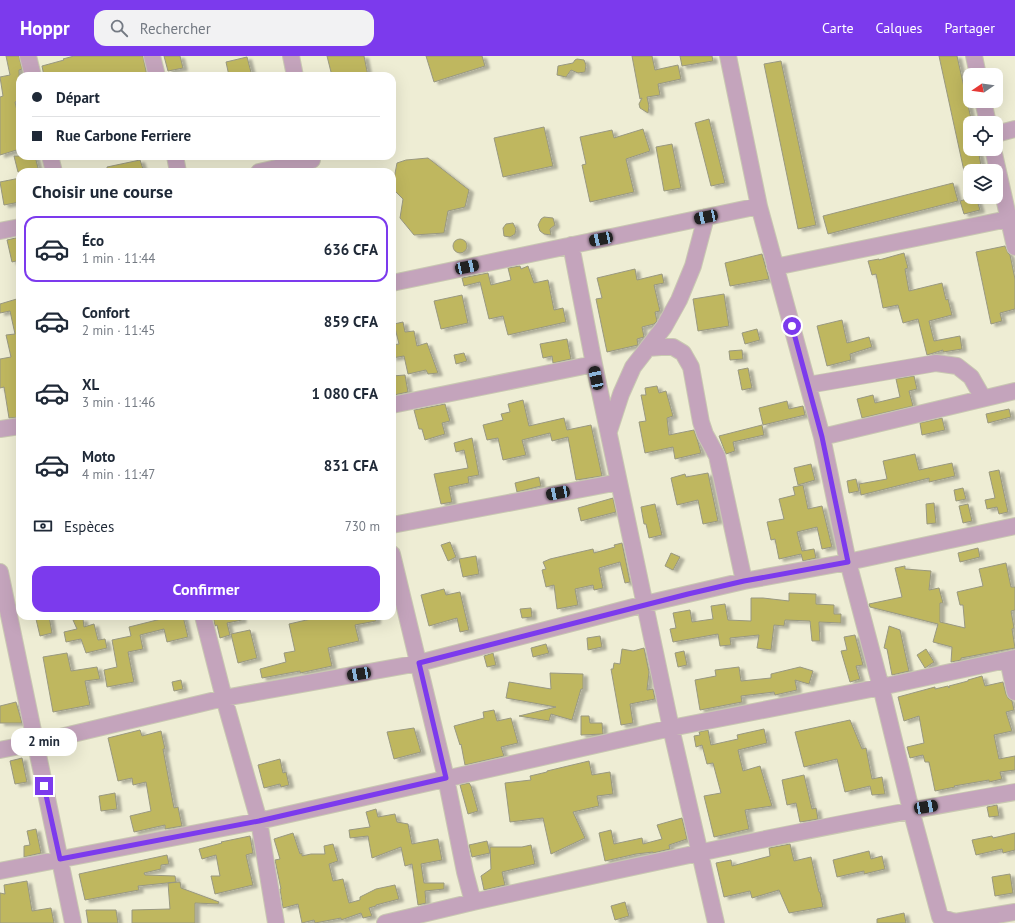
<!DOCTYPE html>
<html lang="fr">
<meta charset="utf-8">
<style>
body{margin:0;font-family:"PT Sans",sans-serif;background:#f2f2f3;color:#1f2937;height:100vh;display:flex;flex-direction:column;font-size:15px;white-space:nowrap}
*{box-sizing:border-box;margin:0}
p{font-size:13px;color:#747a83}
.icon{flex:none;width:22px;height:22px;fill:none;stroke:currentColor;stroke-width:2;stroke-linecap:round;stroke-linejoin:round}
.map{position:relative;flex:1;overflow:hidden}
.panel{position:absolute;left:16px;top:112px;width:380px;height:452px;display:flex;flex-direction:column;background:#fff;border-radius:12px;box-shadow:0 4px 16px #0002}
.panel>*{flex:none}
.top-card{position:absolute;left:16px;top:16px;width:380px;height:88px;border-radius:12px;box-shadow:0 4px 16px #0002;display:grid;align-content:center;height:88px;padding:0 16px;background:#fff}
.needle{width:26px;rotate:257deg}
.buttons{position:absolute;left:963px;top:12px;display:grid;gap:8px}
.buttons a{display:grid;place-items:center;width:40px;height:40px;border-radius:8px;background:#fff;box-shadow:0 4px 16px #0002;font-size:20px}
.end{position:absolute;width:18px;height:18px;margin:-9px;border:5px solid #7c3aed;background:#fff;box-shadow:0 0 0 2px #fff}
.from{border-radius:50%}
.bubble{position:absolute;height:28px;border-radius:12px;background:#fff;box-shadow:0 4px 16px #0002;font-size:13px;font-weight:700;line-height:28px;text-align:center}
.car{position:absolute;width:12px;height:24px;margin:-12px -6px;border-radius:5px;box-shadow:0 0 3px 1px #0007;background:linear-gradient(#222 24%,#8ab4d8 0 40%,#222 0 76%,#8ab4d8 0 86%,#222 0)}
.top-card b{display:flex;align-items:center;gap:14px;height:38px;font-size:15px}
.top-card b+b{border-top:1px solid #e0e1e3}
.top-card i{width:10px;height:10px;background:#1f2937}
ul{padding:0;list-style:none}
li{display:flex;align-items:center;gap:12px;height:66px;margin:0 8px 6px;padding:0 8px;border:2px solid transparent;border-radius:12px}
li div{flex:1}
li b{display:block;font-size:15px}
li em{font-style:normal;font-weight:700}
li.on{border-color:#7c3aed}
li>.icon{width:36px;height:36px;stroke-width:1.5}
h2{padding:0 16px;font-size:18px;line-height:48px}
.pay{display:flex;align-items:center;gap:10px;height:44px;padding:0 16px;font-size:15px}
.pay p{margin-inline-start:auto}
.button{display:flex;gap:8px;margin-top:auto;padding:8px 16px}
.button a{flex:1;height:46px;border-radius:12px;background:#7c3aed;color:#fff;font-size:16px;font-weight:700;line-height:46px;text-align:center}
header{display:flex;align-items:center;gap:24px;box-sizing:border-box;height:56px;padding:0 20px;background:#7c3aed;color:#fff}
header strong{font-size:19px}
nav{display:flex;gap:22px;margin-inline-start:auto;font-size:14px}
.search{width:280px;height:36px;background:#f2f2f3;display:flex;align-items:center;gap:10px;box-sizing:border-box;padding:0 14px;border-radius:12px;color:#747a83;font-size:15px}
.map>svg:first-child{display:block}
.building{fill:#bfb75e;stroke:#999881;filter:url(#shadow)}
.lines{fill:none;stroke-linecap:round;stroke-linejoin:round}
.minor-casing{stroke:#c9c8b2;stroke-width:18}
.minor{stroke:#c4a4bc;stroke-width:16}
.route{stroke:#7c3aed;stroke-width:5}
</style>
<header>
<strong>Hoppr</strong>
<div class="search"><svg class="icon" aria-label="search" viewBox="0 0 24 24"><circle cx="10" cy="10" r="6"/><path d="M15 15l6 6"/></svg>Rechercher</div>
<nav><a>Carte</a><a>Calques</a><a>Partager</a></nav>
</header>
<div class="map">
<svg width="1015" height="867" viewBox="0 0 1015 867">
<defs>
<filter id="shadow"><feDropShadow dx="4.5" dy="2.5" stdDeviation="1" flood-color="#0004"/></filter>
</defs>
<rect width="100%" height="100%" fill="#eeedd4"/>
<path class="building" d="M6,0H19L22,13L19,14L20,45L15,46L20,67V93L0,99V41L3,40L0,21L10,19Z
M74,0H143L147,20H44L42,10L64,4L63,3Z
M164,0H180L183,12L168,15Z
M327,0H364L368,20H332Z
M426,0H482L485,10L434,26Z
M632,0H652L655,14L678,9L681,23L658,28L660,39L647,41L649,50L648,57L640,52L639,48L642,42L640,43Z
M680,0H712L713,5L682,10Z
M939,0H957L972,67H970V93H978L982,115H964Z
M247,1L252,20H229L226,6Z
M577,3L584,4L586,9L585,16L578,17L571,14L566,21L557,19L558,10L573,7L575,4Z
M781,5L816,169L798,173L764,8Z
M709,63L725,127L711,130L695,67Z
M544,71L553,110L503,121L494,82Z
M643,73L650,95L626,103L634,136L590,146L582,109L586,108L580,81L612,74L614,82Z
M672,88L681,132L664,135L656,91Z
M14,100H35L39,116H18Z
M428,102L469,134L465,151L448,155L444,177L414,179L400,162L403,143L395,135L394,123L397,107L406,104Z
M140,104L144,116H107V111Z
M20,122V146L4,149L0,126Z
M953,127L958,145L828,178L823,160Z
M973,141H976L980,154L964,158L960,145Z
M544,161L553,162L555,169L550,173L551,179L544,178L540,175L538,169L541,163Z
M513,167L516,173L515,178L510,181L504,180L503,172L506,168Z
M20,181V204L12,206L7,184Z
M453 190a7 7 0 1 1 14 0a7 7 0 1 1-14 0Z
M1005,190L1008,197L1010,199L1015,223V253L1000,257L1002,265L991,268L976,196Z
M904,197L908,212L905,213L909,235L942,227L946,244L948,243L952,259L929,265L934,285L960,280L962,293L943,296V294L927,299L918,263L903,267L898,249L883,252L876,218L872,219L868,205L879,203V204Z
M762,198L769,223L730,230L725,207Z
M520,210L521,213L528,210L534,227L548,224L554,254L563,252L566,266L508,279L503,260L489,263L480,226L464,230L462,222L488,217L491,229L511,224L508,212Z
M635,213L637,224L662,218L664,227L654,229L660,255L655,256L657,265L654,268L642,271L644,281L637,283L638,289L607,296L596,243L602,242L597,222Z
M724,238L729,270L698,275L693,243Z
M462,239L468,267L441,273L434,245Z
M20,242V361L9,362L4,331L0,332V303L11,301L6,279L15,278L10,255L0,257V248Z
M842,264L847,287L869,281L872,291L850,298L851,304L827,310L817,270Z
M403,266L405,276L414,275L417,290L427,287L438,317L428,318L426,314L408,318L404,300L392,302V289L399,288L394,268Z
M757,273L760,284L745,288L742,277Z
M567,283L571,303L553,307L552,300L543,302L540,288Z
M742,294L743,303L730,304L729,295Z
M464,297L467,305L456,308L454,299Z
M748,312L752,332L742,334L738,314Z
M405,319L408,336L394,339L392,320Z
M914,320L917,333L909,335L913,350L862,362L857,343L873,339L875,347L900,341L896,323Z
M657,330L659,337L666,335L673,360L667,362L669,379L694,374L698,386L701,397L675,403L673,391L645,397L639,366L646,365L641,339H646L645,332Z
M523,344L529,370L564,362L567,374L591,369L602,420L576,424L568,381L552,385L550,377L522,384L526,399L503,404L498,382L487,384L483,369L503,364L501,358L510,356L508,348Z
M787,345L789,353L803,350L805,359L763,369L759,352Z
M445,348L450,365L442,367L445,378L425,384L422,373H419L414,354Z
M1009,353L1011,361L988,367L986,358Z
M942,362L945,374L922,379L920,367Z
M762,369L764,379L733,386L735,395L726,398L719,380Z
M472,382L479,419L468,421L469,427L449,431L452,446L441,448L434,418L468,412L464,394L456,396L454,387Z
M915,398L919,414L952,407L955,420L929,426V422L861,439L859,428L887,423L883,405Z
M811,408L815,424L798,429L794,412Z
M999,414L1008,456L999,458L997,451L987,453L985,444L995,442L989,416Z
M708,417L718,465L703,468L698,444L677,449L671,422L685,418L686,421Z
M539,421L541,430L517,436L515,427Z
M856,423L859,435L849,437L847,425Z
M803,429L808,453L822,450L832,491L822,493L817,471L797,476L802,495L814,493L816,502L803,505L801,498L779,503L775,483L771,484L767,466L784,463L779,443L795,439L793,431Z
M963,432L966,443L956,445L954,434Z
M613,442L616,456L581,465L578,452Z
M934,447L936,467L927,468L926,448Z
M655,448L662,479L649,482L646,468H644L641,451Z
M968,448L972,465L963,467L959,450Z
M450,486L456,501L448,505L441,489Z
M622,487L630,526L625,527L620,506L599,512L603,532L594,534L593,529L575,533L578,549L557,553L554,529L546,531L542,514L546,513L543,506L550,503L593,493L594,497L615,491L614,489Z
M978,492L980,501L960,506L958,497Z
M671,497L680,501L673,514L665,510Z
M476,500L479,518L463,521L459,503Z
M1006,507L1011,531H1015V554L1011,555L1014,572L1012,573L1015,592L961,602V604L951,606L952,591L933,586L938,568L870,551L869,548L902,541L895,512L905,510V513L931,515L929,534L939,532L943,547H940V566L965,572L963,549H960L957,536L983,530L979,513Z
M444,533L446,539L460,536L469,574L460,576L457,562L429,570L421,539Z
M789,537L816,538V548L834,549V558H841V567L819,566L820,585H812L810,565L785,564L784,570L774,569L771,594L757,592L759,579L730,582L731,589L720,590L718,578L673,586L670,573L676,572L673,557L690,554L692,566L713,563L711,550L725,548L728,564L751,565V542H763L789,545Z
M531,552L532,561L522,562L520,553Z
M49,560L52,577L40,580L36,563Z
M160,560H183L188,581L167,586L164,573L140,579L143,593L128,596L134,626L107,631L104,614L117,611L112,584L131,580L129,571L161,563Z
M213,560H241L242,564L227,567L230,579L220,582L217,569L215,570Z
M324,560H376V565L355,569L359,585L328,592L332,610L300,617V615L262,622L260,613L286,606L284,597L295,595L289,568Z
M83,563L84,571L94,568L98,584L105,583L107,592L86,597L81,583L66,586L64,576L77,573L73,564Z
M889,570L900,574L909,615L892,619L887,593L884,592Z
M250,574L257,602L238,607L231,578Z
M855,579L863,609L856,610L860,623L850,626L841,595L847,594L844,581Z
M600,580L602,591L588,594L587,582Z
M546,588L549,597L533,601L531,592Z
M644,592L649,616L647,634L653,633L655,643L630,648L633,667L621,669L611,613H613L614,607L620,608L622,593L633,595Z
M926,593L934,606L925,612L917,599Z
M684,595L687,609L678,611L675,597Z
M67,597L71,615L97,611L100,623L85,625L90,649L53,656L43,601Z
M493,597L496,609L487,611L484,600Z
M739,611L741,625L771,622V618L800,611L813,615L809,628L795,624L797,634L775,639L774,636L741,640L742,646L700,654L695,624L716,620L715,614Z
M550,617L583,618V633H581L572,664L551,658L549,665L519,660L556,651L506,642L509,626L551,633Z
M982,620L985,630L1003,626L1006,638L1008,642L1012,645L1014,654L1006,656L1012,675L994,679L999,703L1015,700V714L1000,716L1002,723L989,726V724L954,730L955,731L935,735L929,706H925L923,699L910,702L907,691L924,687L919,660L904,665L898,641L935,631V633L948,630L949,632V630L968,625V624Z
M181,624L183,633L174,635L172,626Z
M16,646L22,667H0V650Z
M494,654L497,665L511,662L518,687L501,691L504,700L465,709L461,688L460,689L454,670L484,662L483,656Z
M581,660H589L590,667H602L603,678L581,679Z
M850,664L862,693L866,692L872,723L882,721L885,738L872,739L870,730L845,736L837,703L804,711L795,676Z
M414,672L421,696L394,703L387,676Z
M764,673L767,687L738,694L743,715L760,710L772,750L745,754L749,773L714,781L704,740L721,737L713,707L707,708L702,689L696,691L694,680L700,679L699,676L708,674L711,689L738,683L737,679Z
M140,674L142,680L161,675L165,693H163L174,752L178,751L182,770L165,773V769L134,776L130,760L151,755L146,726L133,729L132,722L118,725L108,682Z
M22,702L27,726L15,728L10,705Z
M280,703L283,717L286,716L289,729L281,731L280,728L264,732L258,709Z
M589,705L592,719L610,716L613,738L597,740L599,750L573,756L585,782L551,798L543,762L510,766L505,727L531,724L530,720L547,716V715Z
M804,719L812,753L816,752L818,763L800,766L796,747L787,749L782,724Z
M469,727L471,730L478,755L468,758L460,729Z
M115,737L117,753L101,755L99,740Z
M997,749L999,760L989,761L987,751Z
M376,753L378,761L395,758L397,766L408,768L412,788L438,783L442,804L421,808L424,827H444V833L425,835L426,847L418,849L412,808L405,810L401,791L372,802L368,780L350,782L349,774L370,771L366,756Z
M682,762L687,783L669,789L670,793L653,797V796L636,798L605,805L599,777L611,774L614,788L642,782L643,788L662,783L657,769Z
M36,773L41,797L24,801V790L30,789L27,775Z
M293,777L300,798L302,797V800L311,798H325L324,790L333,788L338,805L329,808L333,825L343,823L349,847L360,844V841L376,833L395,829L399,843L376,849V850L369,852L372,860L363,862L361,857L341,864V862L315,867L314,864L302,867L298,848L283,852L280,833H281L275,804L280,803L274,783Z
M1015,777V794L1003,797L1002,793L976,799L972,784L992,780L993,782Z
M250,780L253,797L246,799L253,829L215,838L211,820H220L216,799L202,803L199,793L222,787L221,786Z
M487,785L490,797L472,801L469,789Z
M790,788L794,805L811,801L819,836H820L823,851L789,857L779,834L752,842L750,835L724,841L716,807L731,804L732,810L770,800L769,792Z
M531,789L535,808L502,816L505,829L484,834L481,820L491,813L490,791H522Z
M869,795L871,803L882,800L885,813L864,818V815L837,821L833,804Z
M167,799L169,808L161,809V813L144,817L145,819L175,820L176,826L138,830L139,834L85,844L79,818Z
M1010,818L1013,837L995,840L992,821Z
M27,825L32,855L51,852L54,867H0V837L5,838L4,829Z
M180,826L181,832L219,846L218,848L195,847V867H132V854L170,853L168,827Z
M625,846L629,860L615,864L611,850Z
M86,854H116L118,867H88Z
M904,857L906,867H877V863Z"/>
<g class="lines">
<g class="minor-casing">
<path id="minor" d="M28,0L33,20
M152,0L157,20
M291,0L295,20
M728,0L759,150L822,381L848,506L881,631L911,754L940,861L955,866L1015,856
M974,0L978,19
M983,45L988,67
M996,78L1015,73
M993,93L1015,191
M50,100L54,116
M175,100L178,116
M259,116L312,104
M0,175L20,171
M571,189L594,308L671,672L716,867
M775,211L1008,163
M392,227L759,150
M648,292L661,291H673L683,297L691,311L701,366L705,378L717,400L744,525
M808,329L936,307L957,310L971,321L983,342
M392,349L594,308
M0,373L20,370
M609,375L621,338L633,311L664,271L679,244L693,210L706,161
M822,381L1015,335
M392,469L619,426
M392,498L446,722L465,816L473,846C653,806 833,767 1015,736
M0,516L73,867
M203,560L224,642L259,765L276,867
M1008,604L1015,636
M0,694L35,687L224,642L419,607L645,548L744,525L848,506L1015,470
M0,815L259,765L671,672L881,631L1015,602
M385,867L473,846"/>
</g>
<use href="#minor" class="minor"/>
</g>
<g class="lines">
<path class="route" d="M44,730L60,803L259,765L446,722L419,607L688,538L744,525L848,506L822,381L792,270"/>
</g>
</svg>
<div class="buttons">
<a><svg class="needle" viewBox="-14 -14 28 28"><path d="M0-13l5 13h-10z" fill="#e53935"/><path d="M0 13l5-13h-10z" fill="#747a83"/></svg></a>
<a><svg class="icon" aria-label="locate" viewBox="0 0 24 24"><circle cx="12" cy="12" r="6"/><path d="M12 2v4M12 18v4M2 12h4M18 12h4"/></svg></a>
<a><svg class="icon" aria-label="layers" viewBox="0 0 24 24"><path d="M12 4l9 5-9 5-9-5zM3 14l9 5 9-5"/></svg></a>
</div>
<i class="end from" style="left:792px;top:270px"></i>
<i class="end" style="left:44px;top:730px"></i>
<div class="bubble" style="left:11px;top:672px;width:66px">2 min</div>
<i class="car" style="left:706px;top:161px;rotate:258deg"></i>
<i class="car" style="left:601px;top:183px;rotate:258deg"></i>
<i class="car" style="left:467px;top:211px;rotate:78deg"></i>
<i class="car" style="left:596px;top:322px;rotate:348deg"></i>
<i class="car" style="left:558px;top:437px;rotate:259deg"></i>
<i class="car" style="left:359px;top:618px;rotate:260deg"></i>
<i class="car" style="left:926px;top:751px;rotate:80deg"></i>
<div class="top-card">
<b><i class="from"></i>Départ</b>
<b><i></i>Rue Carbone Ferriere</b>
</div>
<section class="panel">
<h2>Choisir une course</h2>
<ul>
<li class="on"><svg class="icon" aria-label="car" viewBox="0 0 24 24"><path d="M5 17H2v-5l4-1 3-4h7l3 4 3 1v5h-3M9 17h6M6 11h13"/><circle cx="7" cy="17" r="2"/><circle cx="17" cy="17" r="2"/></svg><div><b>Éco</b><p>1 min · 11:44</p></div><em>636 CFA</em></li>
<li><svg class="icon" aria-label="car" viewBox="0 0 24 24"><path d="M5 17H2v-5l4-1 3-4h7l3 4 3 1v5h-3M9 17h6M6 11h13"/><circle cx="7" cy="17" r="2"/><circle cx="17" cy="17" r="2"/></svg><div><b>Confort</b><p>2 min · 11:45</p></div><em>859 CFA</em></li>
<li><svg class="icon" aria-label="car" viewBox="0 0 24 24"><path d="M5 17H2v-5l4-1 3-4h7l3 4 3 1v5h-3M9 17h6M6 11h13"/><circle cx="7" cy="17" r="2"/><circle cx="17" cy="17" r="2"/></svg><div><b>XL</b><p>3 min · 11:46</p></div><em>1 080 CFA</em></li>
<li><svg class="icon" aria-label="car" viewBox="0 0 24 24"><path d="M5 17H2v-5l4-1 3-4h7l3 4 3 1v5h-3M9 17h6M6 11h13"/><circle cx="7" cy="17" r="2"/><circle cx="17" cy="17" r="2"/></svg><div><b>Moto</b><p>4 min · 11:47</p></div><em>831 CFA</em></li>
</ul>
<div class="pay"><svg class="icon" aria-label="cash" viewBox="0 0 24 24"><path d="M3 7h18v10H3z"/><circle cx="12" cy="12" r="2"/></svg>Espèces<p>730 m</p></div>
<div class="button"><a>Confirmer</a></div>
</section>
</div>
